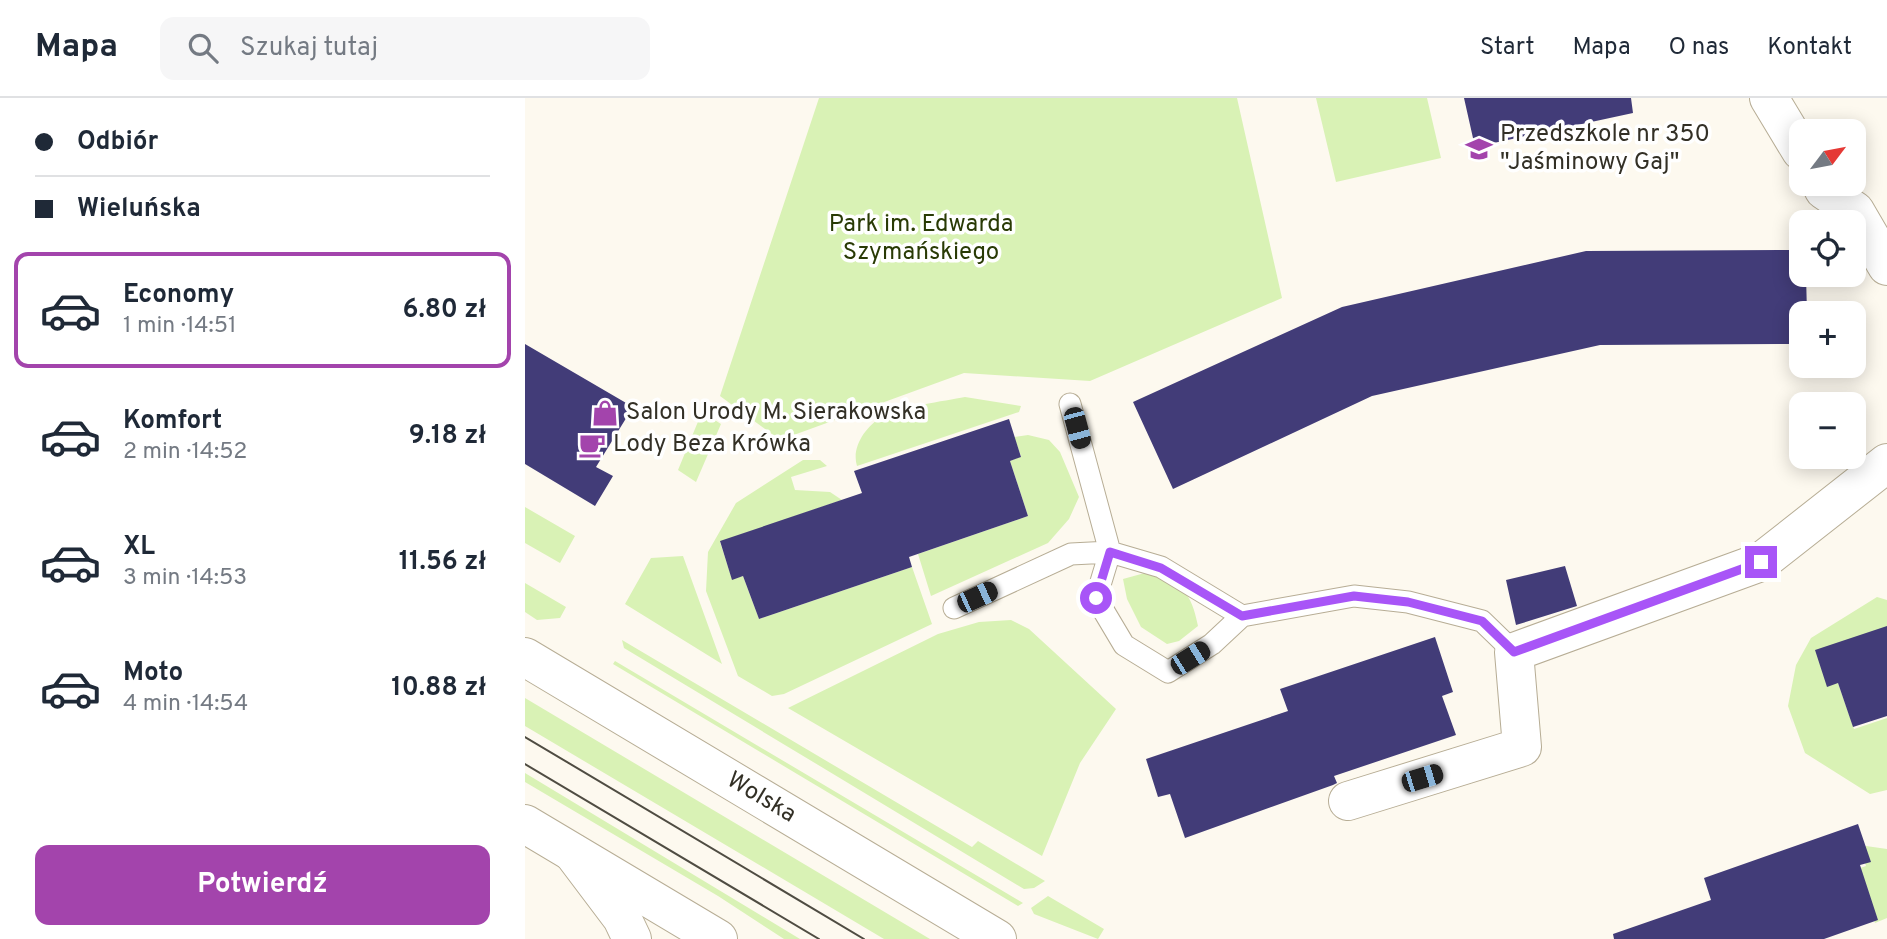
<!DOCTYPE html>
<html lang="pl">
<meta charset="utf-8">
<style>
body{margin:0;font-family:Overpass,sans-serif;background:#f6f6f7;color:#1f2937;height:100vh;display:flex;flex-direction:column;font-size:26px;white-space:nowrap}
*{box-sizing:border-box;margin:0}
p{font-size:23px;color:#747a83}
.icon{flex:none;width:38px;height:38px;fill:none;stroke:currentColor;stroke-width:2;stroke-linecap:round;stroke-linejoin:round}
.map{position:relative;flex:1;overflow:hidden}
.panel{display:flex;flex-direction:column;background:#fff;width:525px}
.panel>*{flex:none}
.banner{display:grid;align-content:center;height:154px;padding:0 35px;background:#fff}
.needle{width:46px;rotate:58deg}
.controls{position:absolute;left:1264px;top:21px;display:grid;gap:14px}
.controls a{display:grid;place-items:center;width:77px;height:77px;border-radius:14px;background:#fff;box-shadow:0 4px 18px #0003;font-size:35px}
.end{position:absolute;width:32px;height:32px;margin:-16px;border:9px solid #a855f7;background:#fff;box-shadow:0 0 0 4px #fff}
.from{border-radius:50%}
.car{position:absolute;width:21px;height:42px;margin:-21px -10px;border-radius:9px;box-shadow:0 0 5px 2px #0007;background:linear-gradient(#222 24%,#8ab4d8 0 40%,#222 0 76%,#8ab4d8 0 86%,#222 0)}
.banner b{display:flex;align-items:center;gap:24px;height:66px;font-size:26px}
.banner b+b{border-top:2px solid #e0e1e3}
.banner i{width:18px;height:18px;background:#1f2937}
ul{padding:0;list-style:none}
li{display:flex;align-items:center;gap:21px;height:116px;margin:0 14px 10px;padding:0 21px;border:4px solid transparent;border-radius:14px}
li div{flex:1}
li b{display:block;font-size:26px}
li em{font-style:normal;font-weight:700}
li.selected{border-color:#a344ac}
li>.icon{width:63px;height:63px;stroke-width:1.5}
.cta{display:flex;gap:14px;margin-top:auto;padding:14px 35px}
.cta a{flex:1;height:80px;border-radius:14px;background:#a344ac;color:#fff;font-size:28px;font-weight:700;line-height:80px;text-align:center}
header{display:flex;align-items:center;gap:42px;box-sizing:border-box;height:98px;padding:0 35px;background:#fff;border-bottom:2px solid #e0e1e3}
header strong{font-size:33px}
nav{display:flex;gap:38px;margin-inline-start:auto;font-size:24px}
.search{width:490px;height:63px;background:#f6f6f7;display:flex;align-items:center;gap:18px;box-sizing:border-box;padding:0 24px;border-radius:14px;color:#747a83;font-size:26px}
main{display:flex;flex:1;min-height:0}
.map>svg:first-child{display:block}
.green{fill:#d9f2b5}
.building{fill:#423c78}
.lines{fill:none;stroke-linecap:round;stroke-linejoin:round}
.service-casing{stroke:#b7ad95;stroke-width:23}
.minor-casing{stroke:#b7ad95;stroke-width:40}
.secondary-casing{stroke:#b7ad95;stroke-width:40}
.service{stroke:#fff;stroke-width:21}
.minor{stroke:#fff;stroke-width:38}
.secondary{stroke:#fff;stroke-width:38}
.tram{stroke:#4f4c42;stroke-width:2}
.route{stroke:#a855f7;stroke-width:9}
.labels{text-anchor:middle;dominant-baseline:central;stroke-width:7;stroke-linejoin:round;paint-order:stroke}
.poi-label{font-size:24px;fill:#333026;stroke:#fff;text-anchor:start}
.park-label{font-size:24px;fill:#293a05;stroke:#fff}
.street-label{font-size:24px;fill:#333026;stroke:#fff}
</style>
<header>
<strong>Mapa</strong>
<div class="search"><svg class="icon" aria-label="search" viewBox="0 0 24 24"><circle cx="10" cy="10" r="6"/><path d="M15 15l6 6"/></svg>Szukaj tutaj</div>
<nav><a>Start</a><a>Mapa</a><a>O nas</a><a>Kontakt</a></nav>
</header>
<main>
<section class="panel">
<div class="banner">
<b><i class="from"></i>Odbiór</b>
<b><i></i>Wieluńska</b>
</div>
<ul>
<li class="selected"><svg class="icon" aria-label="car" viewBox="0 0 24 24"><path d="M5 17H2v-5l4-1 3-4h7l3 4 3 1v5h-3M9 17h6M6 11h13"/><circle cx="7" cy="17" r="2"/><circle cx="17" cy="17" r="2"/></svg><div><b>Economy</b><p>1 min · 14:51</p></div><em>6.80 zł</em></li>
<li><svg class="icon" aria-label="car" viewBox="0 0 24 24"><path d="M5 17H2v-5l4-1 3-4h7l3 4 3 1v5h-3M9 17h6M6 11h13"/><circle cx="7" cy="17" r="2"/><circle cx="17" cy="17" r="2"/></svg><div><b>Komfort</b><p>2 min · 14:52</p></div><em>9.18 zł</em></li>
<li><svg class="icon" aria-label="car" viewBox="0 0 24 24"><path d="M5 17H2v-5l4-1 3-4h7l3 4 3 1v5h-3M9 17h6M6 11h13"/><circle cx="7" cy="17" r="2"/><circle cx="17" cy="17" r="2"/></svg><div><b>XL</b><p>3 min · 14:53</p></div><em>11.56 zł</em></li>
<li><svg class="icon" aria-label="car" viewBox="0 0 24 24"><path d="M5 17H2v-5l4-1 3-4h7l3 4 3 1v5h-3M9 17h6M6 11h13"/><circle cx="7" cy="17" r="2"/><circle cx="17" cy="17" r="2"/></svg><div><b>Moto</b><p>4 min · 14:54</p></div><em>10.88 zł</em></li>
</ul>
<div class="cta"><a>Potwierdź</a></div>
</section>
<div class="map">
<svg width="1362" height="841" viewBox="0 0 1362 841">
<rect width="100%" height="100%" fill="#fdf9ef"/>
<path class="green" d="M294,0H712L757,200L565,283L439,275L255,342L195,298Z
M791,0H902L916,60L811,84Z
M440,299L496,308L494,314L332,368C326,349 341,328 358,318C374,309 420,303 440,299Z
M177,314L196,326L171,384L153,372Z
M503,337L524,342L535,354L554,399L544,421L523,445L406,498L393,456L503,418L485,363L496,358L489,339Z
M278,362H295L302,368L266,379L270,392L305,394L317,402L195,444L207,481L218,478L234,521L387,469L407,526L259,596L247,598L213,578L181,493L183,454L211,405Z
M0,409L50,438L35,465L0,445Z
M158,458L197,566L100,506L126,460Z
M627,473C658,489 666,493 673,528L654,543L642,546L616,529L602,501L598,481Z
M0,485L41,509L35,520L12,522L0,514Z
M1352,499L1362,502V531L1313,585L1329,631L1362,620V692L1345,696L1280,655L1263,608L1271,567L1286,540Z
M486,522L504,531L591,611L555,665L517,758L263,610L413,536L454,524Z
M97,542L447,749L453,743L520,783L509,790L499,791L99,550Z
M90,563L498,805L493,808L88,566Z
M0,600L405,841H359L0,628Z
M0,675L275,841H259L193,798L0,684Z
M1334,747L1362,751V820L1350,825L1332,771L1341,768Z
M523,798L579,831L573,841L509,816L506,810Z"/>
<path class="building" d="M939,0H1106L1108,15L950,49Z
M1276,152V177H1281L1282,215H1276V246L1075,247L847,298L648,391L608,304L817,209L1061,153Z
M0,246L108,309L71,369L88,378L70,408L0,366Z
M484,321L496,359L485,363L503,418L384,459L387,469L234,521L218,478L207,482L195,443L337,395L329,373Z
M1040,468L1052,508L991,527L981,482Z
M1362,528V618L1328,629L1313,585L1302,589L1290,552Z
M910,539L928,594L917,598L931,637L809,678L812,685L808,687L660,740L645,696L633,699L621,661L763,613L755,591Z
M1333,726L1346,764L1335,767L1353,822L1299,841H1089L1088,836L1186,802L1179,780Z"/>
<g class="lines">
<g class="service-casing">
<path id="service" d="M545,306L585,454L571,500L599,547L643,574L687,546L717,518L829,498L883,504L957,523L989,554
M429,510L546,456L585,454L636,469L717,518"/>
</g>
<g class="minor-casing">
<path id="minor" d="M1244,0L1276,53
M1296,86L1299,92L1330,113L1362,168
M823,703L997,649L989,554L1236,464L1362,365
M48,755L97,820L107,841"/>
</g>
<g class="secondary-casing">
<g id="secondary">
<path id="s1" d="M0,559L472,841"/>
<path d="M0,726L193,841"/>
</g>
</g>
<use href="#service" class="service"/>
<use href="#minor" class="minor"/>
<use href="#secondary" class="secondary"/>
<path class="tram" d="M0,639L339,841
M0,666L294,841"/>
</g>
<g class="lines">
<path class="route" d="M571,500L585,454L636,470L717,518L829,498L883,504L957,523L989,554L1236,464"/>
</g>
<defs>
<g id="school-bare" transform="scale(2.1)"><path d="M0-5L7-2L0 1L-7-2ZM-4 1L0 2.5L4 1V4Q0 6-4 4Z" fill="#a344ac" stroke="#fff" stroke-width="2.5" paint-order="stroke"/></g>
<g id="shop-bare" transform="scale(2.1)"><path d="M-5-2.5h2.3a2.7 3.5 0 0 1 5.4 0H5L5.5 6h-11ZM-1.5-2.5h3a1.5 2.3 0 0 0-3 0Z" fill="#a344ac" stroke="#fff" stroke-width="2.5" paint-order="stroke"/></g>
<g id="cafe-bare" transform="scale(2.1)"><path d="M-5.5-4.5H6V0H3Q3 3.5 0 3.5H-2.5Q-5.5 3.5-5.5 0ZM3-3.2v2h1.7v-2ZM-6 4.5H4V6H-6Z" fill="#a344ac" stroke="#fff" stroke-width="2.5" paint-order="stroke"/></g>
</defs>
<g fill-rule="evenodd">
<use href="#school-bare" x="954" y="51"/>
<use href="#shop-bare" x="80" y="315"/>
<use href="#cafe-bare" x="67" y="347"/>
</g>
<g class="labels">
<g class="poi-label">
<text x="975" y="37">Przedszkole nr 350<tspan x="975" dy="28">"Jaśminowy Gaj"</tspan></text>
<text x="101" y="315">Salon Urody M. Sierakowska</text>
<text x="88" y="347">Lody Beza Krówka</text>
</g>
<g class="park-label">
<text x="396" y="127">Park im. Edwarda<tspan x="396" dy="28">Szymańskiego</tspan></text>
</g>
<g class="street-label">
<text stroke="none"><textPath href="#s1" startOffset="275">Wolska</textPath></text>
</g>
</g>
</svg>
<div class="controls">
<a><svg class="needle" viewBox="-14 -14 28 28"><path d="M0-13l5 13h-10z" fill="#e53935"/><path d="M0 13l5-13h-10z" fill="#747a83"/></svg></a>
<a><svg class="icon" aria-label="locate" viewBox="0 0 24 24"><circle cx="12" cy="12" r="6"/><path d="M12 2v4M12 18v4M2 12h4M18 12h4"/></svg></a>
<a>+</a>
<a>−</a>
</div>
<i class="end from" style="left:571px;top:500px"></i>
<i class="end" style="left:1236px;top:464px"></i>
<i class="car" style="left:552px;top:330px;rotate:165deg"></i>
<i class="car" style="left:452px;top:499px;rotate:65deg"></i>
<i class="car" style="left:665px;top:560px;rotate:58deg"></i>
<i class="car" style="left:897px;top:680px;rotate:73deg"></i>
</div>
</main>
